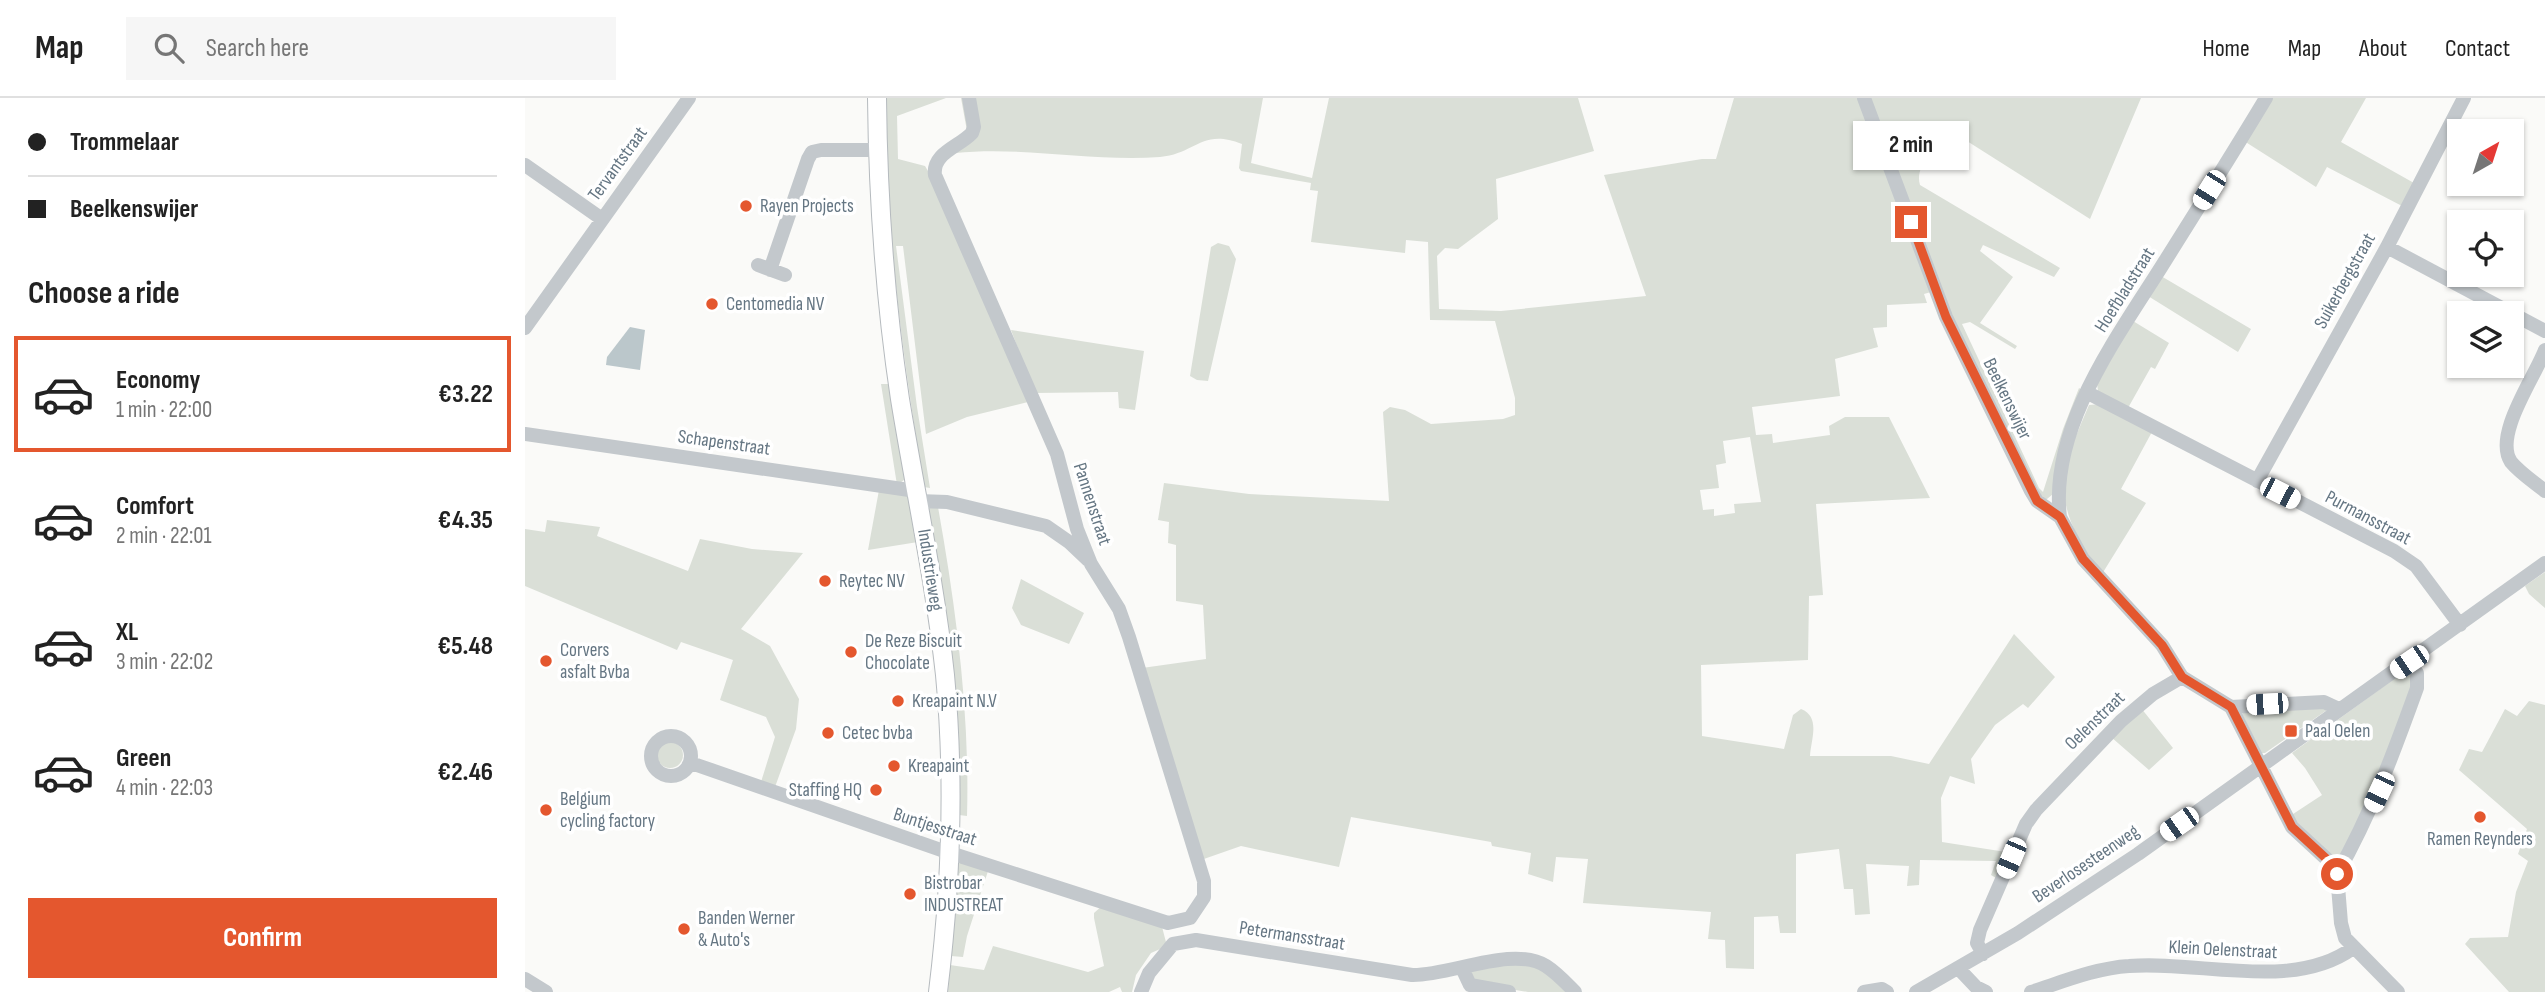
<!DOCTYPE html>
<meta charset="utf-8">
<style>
body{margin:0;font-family:"Sofia Sans Condensed",sans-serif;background:#f6f6f6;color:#222;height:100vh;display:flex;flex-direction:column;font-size:26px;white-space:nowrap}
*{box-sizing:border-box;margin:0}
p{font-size:23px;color:#767676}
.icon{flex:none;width:38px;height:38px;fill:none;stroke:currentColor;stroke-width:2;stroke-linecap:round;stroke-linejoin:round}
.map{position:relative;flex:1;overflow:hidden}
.sheet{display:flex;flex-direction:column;background:#fff;width:525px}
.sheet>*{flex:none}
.banner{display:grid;align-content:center;height:154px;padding:0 28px;background:#fff}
.needle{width:46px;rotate:39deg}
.controls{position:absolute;left:1922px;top:21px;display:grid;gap:14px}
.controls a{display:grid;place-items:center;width:77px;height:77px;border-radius:0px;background:#fff;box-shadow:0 2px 5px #0004;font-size:35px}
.end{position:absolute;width:32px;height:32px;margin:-16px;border:9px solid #e4572e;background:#fff;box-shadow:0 0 0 4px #fff}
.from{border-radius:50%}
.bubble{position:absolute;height:49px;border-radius:0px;background:#fff;box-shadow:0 2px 5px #0004;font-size:23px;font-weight:700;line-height:49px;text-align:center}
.car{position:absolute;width:21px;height:42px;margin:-21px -10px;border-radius:9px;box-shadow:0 0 5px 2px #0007;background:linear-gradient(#fff 24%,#345 0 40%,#fff 0 76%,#345 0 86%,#fff 0)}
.banner b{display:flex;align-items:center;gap:24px;height:66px;font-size:26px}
.banner b+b{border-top:2px solid #e0e0e0}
.banner i{width:18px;height:18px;background:#222}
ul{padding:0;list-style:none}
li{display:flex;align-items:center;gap:21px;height:116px;margin:0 14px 10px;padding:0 14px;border:4px solid transparent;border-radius:0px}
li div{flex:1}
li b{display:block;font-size:26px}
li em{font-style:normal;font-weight:700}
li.active{border-color:#e4572e}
li>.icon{width:63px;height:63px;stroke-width:1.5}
h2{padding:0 28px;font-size:32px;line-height:84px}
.action{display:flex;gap:14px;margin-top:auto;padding:14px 28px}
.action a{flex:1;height:80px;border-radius:0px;background:#e4572e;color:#fff;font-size:28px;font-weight:700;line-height:80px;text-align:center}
header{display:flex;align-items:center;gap:42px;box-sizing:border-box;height:98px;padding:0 35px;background:#fff;border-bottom:2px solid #e0e0e0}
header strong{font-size:33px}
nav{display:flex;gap:38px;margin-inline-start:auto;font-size:24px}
.search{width:490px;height:63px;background:#f6f6f6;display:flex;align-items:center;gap:18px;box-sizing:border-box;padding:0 24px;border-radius:0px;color:#767676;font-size:26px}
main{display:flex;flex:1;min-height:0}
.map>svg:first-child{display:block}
.green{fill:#dadfd7;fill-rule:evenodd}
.water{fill:#bbc7cb}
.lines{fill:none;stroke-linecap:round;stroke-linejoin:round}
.major-casing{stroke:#b5babe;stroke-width:20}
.minor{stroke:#c3c8cc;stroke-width:14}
.major{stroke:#fff;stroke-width:18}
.route{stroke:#e4572e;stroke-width:9}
.poi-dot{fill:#e4572e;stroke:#fff;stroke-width:2.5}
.labels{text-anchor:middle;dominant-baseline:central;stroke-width:7;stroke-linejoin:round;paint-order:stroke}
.street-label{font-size:19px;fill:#657683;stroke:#fff}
.poi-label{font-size:19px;fill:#657683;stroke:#fff;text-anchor:start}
</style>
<header>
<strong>Map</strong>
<div class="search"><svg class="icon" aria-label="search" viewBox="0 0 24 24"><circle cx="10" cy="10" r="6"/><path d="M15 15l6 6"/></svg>Search here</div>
<nav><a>Home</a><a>Map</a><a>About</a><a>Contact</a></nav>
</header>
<main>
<section class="sheet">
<div class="banner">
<b><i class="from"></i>Trommelaar</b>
<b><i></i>Beelkenswijer</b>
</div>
<h2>Choose a ride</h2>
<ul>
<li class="active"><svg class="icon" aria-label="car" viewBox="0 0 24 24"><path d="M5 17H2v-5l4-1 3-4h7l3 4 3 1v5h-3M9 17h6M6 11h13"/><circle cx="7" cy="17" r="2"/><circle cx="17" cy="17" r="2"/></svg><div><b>Economy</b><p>1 min · 22:00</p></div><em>€3.22</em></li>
<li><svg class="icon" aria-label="car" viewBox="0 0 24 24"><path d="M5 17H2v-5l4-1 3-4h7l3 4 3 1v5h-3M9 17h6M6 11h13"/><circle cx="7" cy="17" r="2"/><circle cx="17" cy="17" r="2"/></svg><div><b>Comfort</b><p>2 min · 22:01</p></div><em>€4.35</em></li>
<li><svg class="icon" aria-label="car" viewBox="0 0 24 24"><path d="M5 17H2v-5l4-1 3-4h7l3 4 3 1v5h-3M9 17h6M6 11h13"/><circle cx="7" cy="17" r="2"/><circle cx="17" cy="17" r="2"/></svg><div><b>XL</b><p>3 min · 22:02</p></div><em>€5.48</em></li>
<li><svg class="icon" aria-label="car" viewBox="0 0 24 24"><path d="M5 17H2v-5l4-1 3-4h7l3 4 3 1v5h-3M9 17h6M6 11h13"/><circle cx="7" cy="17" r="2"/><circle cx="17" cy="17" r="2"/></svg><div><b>Green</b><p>4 min · 22:03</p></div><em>€2.46</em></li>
</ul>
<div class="action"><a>Confirm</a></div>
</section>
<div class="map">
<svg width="2020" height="894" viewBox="0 0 2020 894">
<rect width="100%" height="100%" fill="#fafaf8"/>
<path class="green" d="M361,0H421L372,18L373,61L400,68L403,73L507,303L442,319L401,336L378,148H371L392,309L405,390L399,389C378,260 360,131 361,0Z
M436,0H738L726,65L787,80L804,0H1053L1069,53L971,81L973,121L933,151L920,150L912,158L914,211L976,213L1121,198L1079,77L1177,61H1191L1209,0H1616L1565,121L1423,31C1412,46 1389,68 1395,87L1535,170L1529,179L1458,147L1455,153L1488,179L1455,225L1492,248L1490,251L1445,224L1437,226L1514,390L1518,394L1538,331L1554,290L1557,292L1528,396L1522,401H1518L1406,194L1399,196L1402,205L1362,207V229L1348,230L1353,249L1310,261L1315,298L1227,309L1231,337L1247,336L1248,345L1305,337L1304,328L1320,319H1364L1405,400L1291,406L1298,497L1284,498L1283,562L1176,567L1177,638L1259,651L1268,617L1276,611C1296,619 1286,641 1285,658H1366L1404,666L1489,536L1530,579L1503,610L1498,606L1470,627L1446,661L1450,686L1425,678L1416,700L1417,744L1481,754L1471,780L1466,777L1471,763L1395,762L1394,787L1382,788L1384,768L1341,766L1345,816L1330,817L1328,791H1319L1314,751L1271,756V835H1255L1253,818L1229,819V871L1201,870L1200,842L1183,841L1186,814L1058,805L1063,761L1031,759L1028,784L1003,776L1006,755L967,748L966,744L826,719L814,769L716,748L676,762L617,570L681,561L678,507L651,503V447L643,445L644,424L633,422L639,385L724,396L864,403L858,314L865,309L880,312L906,326L978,321L990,317V300L970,223L905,222L903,144L881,142L880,155L786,144L793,93L785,92L786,85L716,73L714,70L717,46C676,30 671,56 635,59C567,64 499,48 430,55L444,44ZM1225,339L1236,404L1209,406L1210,415L1189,418V411L1178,412L1175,392L1194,390L1191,367L1201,365L1198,343Z
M1745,0H1841L1816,44L1889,85L1877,108L1802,69L1791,89L1719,43Z
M693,145L704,148L711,161L683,283L672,282L665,278L686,149Z
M1636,178L1726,231L1713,254L1623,198Z
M1608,223L1644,245L1630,271L1626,269L1603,310L1573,293L1572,286Z
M486,232L619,253L610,312L594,310L593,294L510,295Z
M356,286H365L379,377V382L372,387Z
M1576,306L1628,332L1596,391L1621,405L1577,476C1567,464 1560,452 1553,439C1526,388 1543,357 1564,307Z
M354,392L380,396L383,399L393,444L343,452Z
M413,409C431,510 445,615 442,718L434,717L432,621L424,543L403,410Z
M22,422L75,429L72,438L163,473L175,441L227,451L278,455L216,531L245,548L274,601L271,631L250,689L236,684L250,639L241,619L195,602L208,562L156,544L152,552L0,488V431L20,434Z
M2020,474V510L2004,496L2000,488Z
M496,481L559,515L544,546L496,527L487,510Z
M1880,573L1889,579L1860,669L1813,763L1765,718L1797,697L1780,670L1767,655Z
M2004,603L2020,607V894H1984L1940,846L1945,840L1983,839L1991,794L2003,763L1993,756L2002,731L1934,672L1944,651L1957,654L1980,611L1992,618Z
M1799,608L1802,612L1740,655H1737L1717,616L1721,613Z
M1616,610L1648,650L1624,672L1586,639Z
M132 657a13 13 0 1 1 26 0a13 13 0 1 1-26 0Z
M436,764L464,770L442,838L438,859L426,858L432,767Z
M578,807L636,825L642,848L626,855L611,877L607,894H597L595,889L584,894H423L425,867L459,872L468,848L563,874L579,868L569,820V815Z
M985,864L1012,867L1045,894H1003L948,885L945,872Z"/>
<path class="water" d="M105,229L120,232L115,272L81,267L82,259Z"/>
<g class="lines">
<g class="major-casing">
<path id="major" d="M352,0C353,100 360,201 375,301C390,393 410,484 420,577C430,683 426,789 413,894"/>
</g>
<path class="minor" d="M444,0L449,29L447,35C434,49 407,55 410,77L532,356L552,431L566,466L594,511L604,539L679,783V799L665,820
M1339,0L1421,219L1506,393L1512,403L1535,419L1558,461L1637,547L1657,579
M0,67L77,121
M1862,149L2020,233
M233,167L260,177
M245,172L283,61L287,54L296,52H353
M0,230L164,0
M2020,252C2010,279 1968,337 1986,364C1995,375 2009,384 2020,393
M1563,295L1869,453L1891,468L1935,527
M0,336L391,393
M1732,383L1862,149L1939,0
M393,403L422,404L521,428L544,444L563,462
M1535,419C1524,328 1594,237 1640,163C1674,109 1708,55 1741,0
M1657,579L1706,609L1767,729L1806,765L1812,776L1816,825L1820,840L1873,894
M1706,609L1799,604L1814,611
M126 658a20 20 0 1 1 40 0a20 20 0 1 1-40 0Z
M166,665L416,752L643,825L665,820
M1812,776C1846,716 1869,654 1892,590V575L1884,564
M1458,856L1452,845L1455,832L1501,726L1511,712L1596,623L1628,596L1657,579
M937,870L945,887L984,894
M1433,870L1451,889L1461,894
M0,881L21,894
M616,894L624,875L648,846L671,842L887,877C925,878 988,847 1021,868C1032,875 1041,885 1050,894
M1339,894L1357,891L1362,894
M1391,894L1493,835L1613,756L2020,465
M1506,894C1537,884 1571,870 1604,868C1674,862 1768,894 1828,850"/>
<use href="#major" class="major"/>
</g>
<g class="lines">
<path class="route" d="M1386,124L1421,219L1512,403L1535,419L1558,461L1637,547L1657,579L1706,609L1767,729L1806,765L1812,776"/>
</g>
<g class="poi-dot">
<circle cx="221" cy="108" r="7"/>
<circle cx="187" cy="206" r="7"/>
<circle cx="300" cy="483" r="7"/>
<circle cx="326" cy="554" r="7"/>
<circle cx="21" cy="563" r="7"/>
<circle cx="373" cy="603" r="7"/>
<rect x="1759" y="626" width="14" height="14" rx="3.5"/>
<circle cx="303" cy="635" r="7"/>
<circle cx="369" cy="668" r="7"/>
<circle cx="351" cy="692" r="7"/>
<circle cx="21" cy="712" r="7"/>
<circle cx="1955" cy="719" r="7"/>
<circle cx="385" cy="796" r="7"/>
<circle cx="159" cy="831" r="7"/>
</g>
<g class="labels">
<g class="street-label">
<text transform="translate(93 66) rotate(-54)">Tervantstraat</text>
<text transform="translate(1820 183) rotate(-61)">Suikerbergstraat</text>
<text transform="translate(1600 192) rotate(-58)">Hoefbladstraat</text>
<text transform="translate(1482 301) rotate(64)">Beelkenswijer</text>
<text transform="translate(199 345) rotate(8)">Schapenstraat</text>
<text transform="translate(567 406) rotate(72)">Pannenstraat</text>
<text transform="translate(1843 420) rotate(28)">Purmansstraat</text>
<text transform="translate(405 472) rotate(81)">Industrieweg</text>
<text transform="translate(1570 623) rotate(-44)">Oelenstraat</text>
<text transform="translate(410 729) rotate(18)">Buntjesstraat</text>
<text transform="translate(1561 766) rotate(-34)">Beverlosesteenweg</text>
<text transform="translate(767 838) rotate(9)">Petermansstraat</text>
<text transform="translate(1698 852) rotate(3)">Klein Oelenstraat</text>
</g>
<g class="poi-label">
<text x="235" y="108">Rayen Projects</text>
<text x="201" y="206">Centomedia NV</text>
<text x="314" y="483">Reytec NV</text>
<text x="340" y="543">De Reze Biscuit<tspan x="340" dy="22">Chocolate</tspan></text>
<text x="35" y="552">Corvers<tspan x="35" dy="22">asfalt Bvba</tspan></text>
<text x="387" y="603">Kreapaint N.V</text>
<text x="1780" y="633">Paal Oelen</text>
<text x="317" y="635">Cetec bvba</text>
<text x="383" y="668">Kreapaint</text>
<text x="337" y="692" text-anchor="end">Staffing HQ</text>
<text x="35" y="701">Belgium<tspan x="35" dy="22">cycling factory</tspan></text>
<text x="1955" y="741" text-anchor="middle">Ramen Reynders</text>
<text x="399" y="785">Bistrobar<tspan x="399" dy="22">INDUSTREAT</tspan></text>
<text x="173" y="820">Banden Werner<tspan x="173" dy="22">&amp; Auto's</tspan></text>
</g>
</g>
</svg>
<div class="controls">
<a><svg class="needle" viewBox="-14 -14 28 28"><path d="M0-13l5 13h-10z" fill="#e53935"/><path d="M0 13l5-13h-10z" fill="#767676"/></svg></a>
<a><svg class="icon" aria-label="locate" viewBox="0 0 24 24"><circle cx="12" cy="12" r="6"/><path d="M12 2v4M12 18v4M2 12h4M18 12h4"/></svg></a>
<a><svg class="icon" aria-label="layers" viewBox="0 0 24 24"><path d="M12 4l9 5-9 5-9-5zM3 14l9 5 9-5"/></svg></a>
</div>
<i class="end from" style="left:1812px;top:776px"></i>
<i class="end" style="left:1386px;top:124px"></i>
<div class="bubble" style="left:1328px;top:23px;width:116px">2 min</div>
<i class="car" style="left:1684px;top:92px;rotate:212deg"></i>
<i class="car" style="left:1755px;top:395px;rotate:117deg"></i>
<i class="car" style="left:1884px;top:564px;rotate:236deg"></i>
<i class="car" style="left:1742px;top:606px;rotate:267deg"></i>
<i class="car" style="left:1854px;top:694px;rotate:205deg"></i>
<i class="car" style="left:1654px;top:726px;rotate:235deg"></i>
<i class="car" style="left:1486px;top:760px;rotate:203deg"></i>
</div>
</main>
